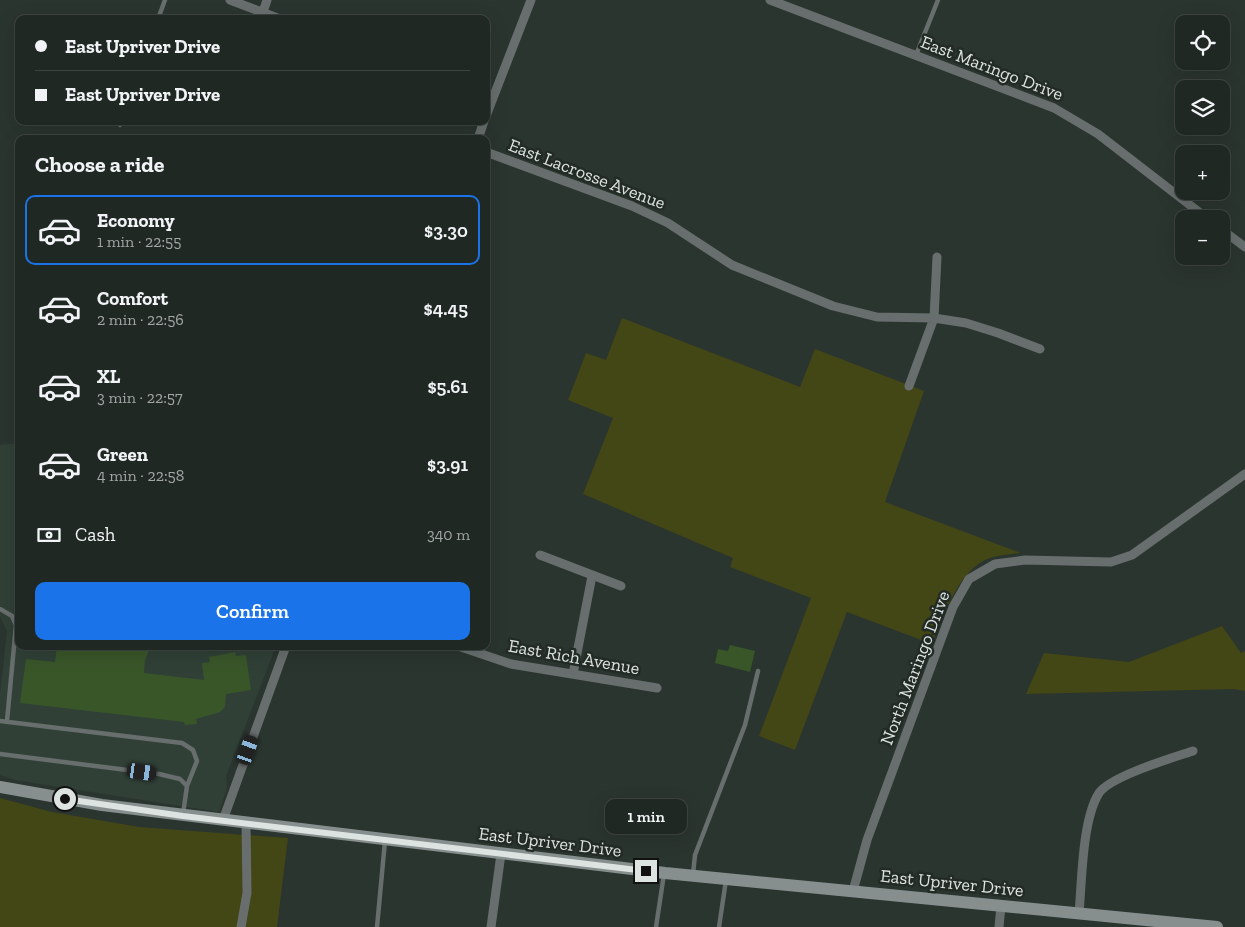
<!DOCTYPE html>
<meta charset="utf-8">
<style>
body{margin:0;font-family:"Zilla Slab",serif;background:#2d3430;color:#f1f3f6;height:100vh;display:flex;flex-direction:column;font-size:19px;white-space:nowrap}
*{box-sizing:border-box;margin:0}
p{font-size:16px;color:#a2a6a6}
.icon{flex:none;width:28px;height:28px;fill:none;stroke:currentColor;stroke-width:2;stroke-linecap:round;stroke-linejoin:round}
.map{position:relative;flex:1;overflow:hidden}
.sheet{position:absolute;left:15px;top:135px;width:475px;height:515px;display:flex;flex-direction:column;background:#202823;border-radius:10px;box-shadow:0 5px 20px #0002,0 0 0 1px #3d4441}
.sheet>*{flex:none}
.top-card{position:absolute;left:15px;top:15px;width:475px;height:110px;border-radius:10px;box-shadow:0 5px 20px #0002,0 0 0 1px #3d4441;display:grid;align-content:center;height:110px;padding:0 20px;background:#202823}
.buttons{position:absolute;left:1175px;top:15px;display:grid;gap:10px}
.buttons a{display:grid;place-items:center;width:55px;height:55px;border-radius:10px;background:#202823;box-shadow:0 5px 20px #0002,0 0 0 1px #3d4441;font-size:25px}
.end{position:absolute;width:22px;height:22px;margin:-11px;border:6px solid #dde3e0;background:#111;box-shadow:0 0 0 2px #111}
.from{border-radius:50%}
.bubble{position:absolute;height:35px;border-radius:10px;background:#202823;box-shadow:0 5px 20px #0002,0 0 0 1px #3d4441;font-size:16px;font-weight:600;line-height:35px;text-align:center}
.car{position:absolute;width:15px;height:30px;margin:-15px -8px;border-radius:6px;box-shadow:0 0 4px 1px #0007;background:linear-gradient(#222 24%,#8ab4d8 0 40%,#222 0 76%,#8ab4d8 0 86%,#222 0)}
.top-card b{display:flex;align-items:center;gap:18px;height:48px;font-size:19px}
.top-card b+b{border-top:1px solid #3d4441}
.top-card i{width:12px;height:12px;background:#f1f3f6}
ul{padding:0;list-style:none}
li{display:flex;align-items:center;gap:15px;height:70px;margin:0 10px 8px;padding:0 10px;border:2px solid transparent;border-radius:10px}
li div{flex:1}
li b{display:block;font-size:19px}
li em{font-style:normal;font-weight:600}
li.active{border-color:#1a73e8}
li>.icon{width:45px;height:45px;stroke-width:1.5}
h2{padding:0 20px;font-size:22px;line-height:60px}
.pay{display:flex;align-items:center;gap:12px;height:55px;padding:0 20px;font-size:19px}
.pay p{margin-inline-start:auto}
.primary-button{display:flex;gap:10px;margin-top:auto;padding:10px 20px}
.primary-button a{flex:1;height:58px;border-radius:10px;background:#1a73e8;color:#fff;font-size:20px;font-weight:600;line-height:58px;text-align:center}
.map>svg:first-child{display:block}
.built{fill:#304037}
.green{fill:#434615}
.building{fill:#395629}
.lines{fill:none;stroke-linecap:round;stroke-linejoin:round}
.service{stroke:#686e6d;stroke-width:4.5}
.minor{stroke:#686e6d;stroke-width:9}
.secondary{stroke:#868f8e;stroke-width:12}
.route{stroke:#dde3e0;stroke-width:6}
.labels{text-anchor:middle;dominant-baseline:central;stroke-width:5;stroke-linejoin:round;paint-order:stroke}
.street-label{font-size:18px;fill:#dde3e0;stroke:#222b25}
</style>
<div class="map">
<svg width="1245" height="927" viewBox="0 0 1245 927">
<rect width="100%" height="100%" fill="#2b352f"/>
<path class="built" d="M19,443V646H276L226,776L227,788L219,812L15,780L0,775V695L7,631L0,617V445Z"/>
<path class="green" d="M622,318L800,387L815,349L924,391L885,502L1021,553C1011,554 999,555 990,558C959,568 943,617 932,644L847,612L795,750L759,736L811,598L730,567L733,558L583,494L613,418L568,400L586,353L606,360Z
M1222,626L1241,653L1245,651V691L1234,689L1026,694L1044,653L1129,662Z
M0,798L52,812L139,827L288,838L277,927H0Z"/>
<path class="building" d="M730,645L755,651L750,672L715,663L718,649L728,651Z
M57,646H151L145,660L144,673L204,680L202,663L210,662L209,657L235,652L236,656L246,655L251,690L226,694L225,707L220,712L196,719L197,724L185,725L184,722L20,703L26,659L55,662Z"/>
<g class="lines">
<path class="service" d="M158,19L165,0
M916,55L938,0
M120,125L122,121
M0,609L12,616L16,625L7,721
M0,721L182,743L193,750L197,761L187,786L183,814
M0,754L159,774L180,779L187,786
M693,874L695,855L745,725L758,671
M377,927L385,841
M656,927L664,874
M719,927L726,880"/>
<path class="minor" d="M230,0L280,19
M770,0L1054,108L1098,134L1208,219
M263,12L267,0
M486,116L531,0
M478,139L484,121
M486,152L632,206L668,223L732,265L833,306L877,317L934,318L966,323L998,333L1040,349
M1221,229L1245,247
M909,386L934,318L937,257
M540,555L621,586
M458,646L511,664L657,688
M573,674L592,576
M223,820L286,646
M853,891L867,840L953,607L969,579L995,564L1025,560L1111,562L1132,555L1245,474
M1079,913C1082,881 1082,820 1099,793C1111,776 1172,758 1193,751
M241,927L247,893L246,823
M491,927L501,854
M999,927L1001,906"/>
<path class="secondary" d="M0,787L102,805L665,873L1217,927"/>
</g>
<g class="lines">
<path class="route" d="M65,799L183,816L646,871"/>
</g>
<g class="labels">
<g class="street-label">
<text transform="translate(992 68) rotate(21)">East Maringo Drive</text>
<text transform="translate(587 174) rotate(21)">East Lacrosse Avenue</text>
<text transform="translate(574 657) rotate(10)">East Rich Avenue</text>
<text transform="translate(915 668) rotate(-69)">North Maringo Drive</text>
<text transform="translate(550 842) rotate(7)">East Upriver Drive</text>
<text transform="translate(952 883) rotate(6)">East Upriver Drive</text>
</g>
</g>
</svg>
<div class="buttons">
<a><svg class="icon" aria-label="locate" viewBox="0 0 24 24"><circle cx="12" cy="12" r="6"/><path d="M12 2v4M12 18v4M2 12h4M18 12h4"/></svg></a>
<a><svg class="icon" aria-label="layers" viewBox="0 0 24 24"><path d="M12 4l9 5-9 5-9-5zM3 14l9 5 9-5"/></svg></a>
<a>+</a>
<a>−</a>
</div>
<i class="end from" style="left:65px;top:799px"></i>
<i class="end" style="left:646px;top:871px"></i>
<div class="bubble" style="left:605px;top:799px;width:82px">1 min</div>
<i class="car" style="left:248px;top:750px;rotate:20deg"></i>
<i class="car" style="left:142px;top:772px;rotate:98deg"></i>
<div class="top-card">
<b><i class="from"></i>East Upriver Drive</b>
<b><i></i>East Upriver Drive</b>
</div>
<section class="sheet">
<h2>Choose a ride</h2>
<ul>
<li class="active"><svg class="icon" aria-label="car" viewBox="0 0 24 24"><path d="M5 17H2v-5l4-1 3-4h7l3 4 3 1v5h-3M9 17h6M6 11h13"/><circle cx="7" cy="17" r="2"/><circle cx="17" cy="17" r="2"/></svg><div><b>Economy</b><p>1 min · 22:55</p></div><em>$3.30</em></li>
<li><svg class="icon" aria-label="car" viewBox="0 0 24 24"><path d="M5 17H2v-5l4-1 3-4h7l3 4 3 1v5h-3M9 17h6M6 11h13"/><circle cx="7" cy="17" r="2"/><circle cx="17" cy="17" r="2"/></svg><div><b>Comfort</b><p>2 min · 22:56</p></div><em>$4.45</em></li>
<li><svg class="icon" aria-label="car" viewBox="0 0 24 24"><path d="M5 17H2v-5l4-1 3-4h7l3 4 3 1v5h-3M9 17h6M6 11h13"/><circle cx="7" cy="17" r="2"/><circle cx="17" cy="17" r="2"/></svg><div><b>XL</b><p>3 min · 22:57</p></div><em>$5.61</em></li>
<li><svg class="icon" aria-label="car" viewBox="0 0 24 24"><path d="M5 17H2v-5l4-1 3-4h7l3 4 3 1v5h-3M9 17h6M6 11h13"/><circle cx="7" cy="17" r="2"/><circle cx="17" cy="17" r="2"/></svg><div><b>Green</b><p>4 min · 22:58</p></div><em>$3.91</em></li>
</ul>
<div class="pay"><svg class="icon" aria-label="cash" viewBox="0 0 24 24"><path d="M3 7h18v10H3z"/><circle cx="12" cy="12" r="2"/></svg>Cash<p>340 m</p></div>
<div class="primary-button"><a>Confirm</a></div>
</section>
</div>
